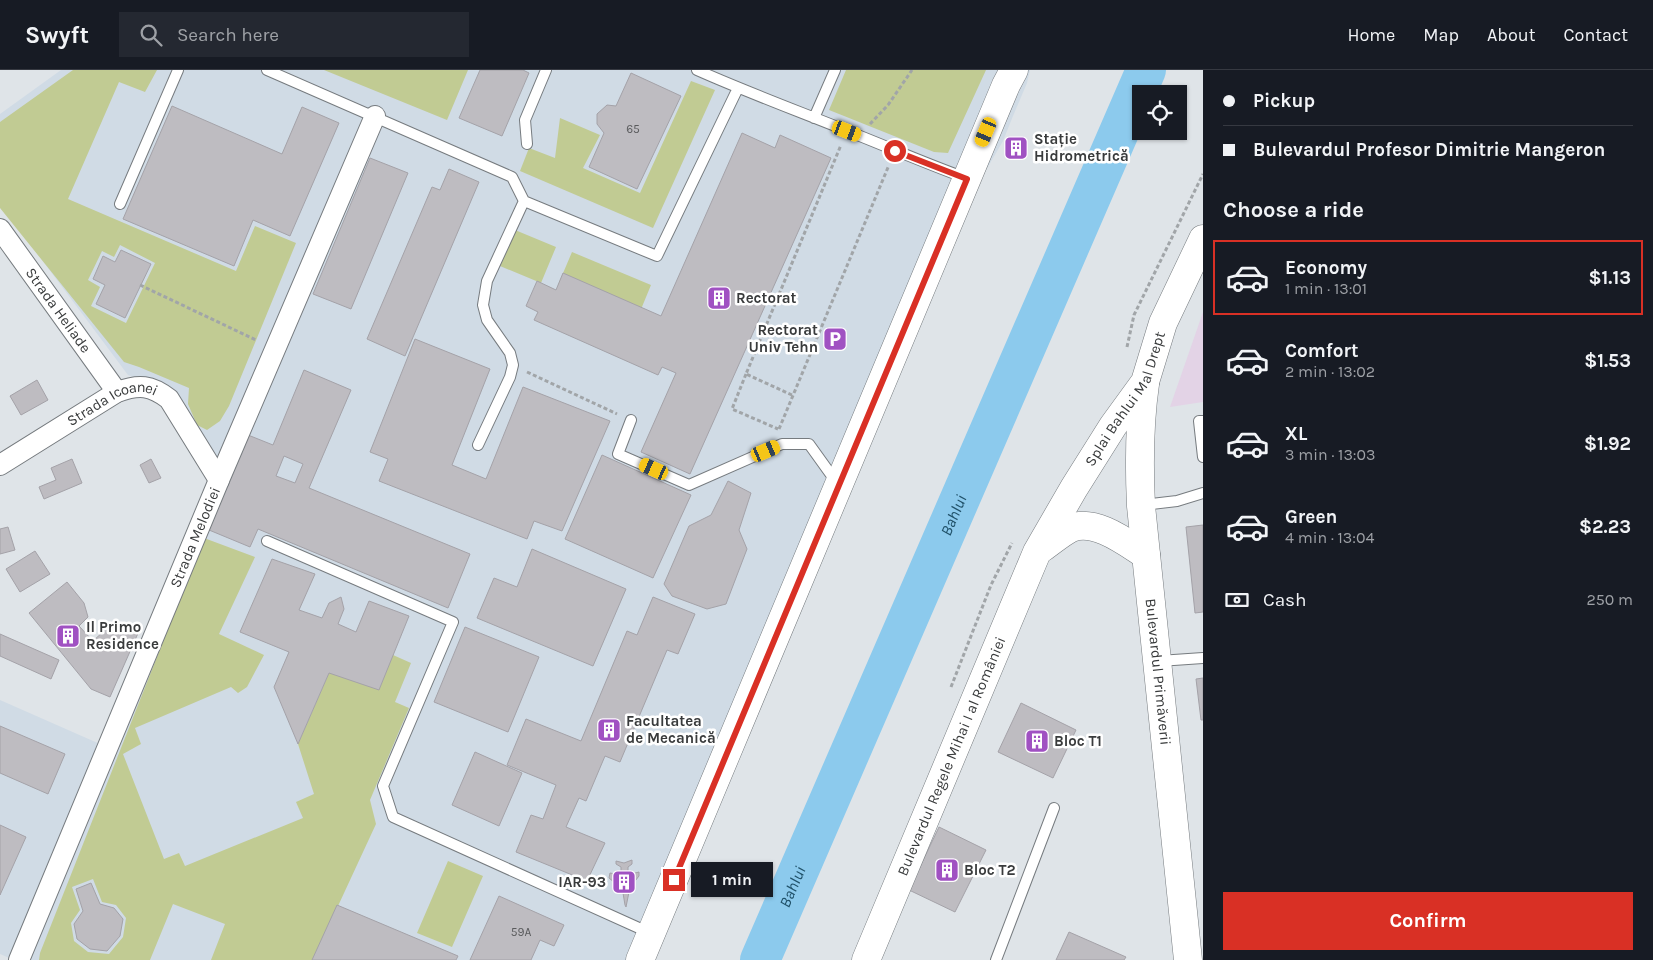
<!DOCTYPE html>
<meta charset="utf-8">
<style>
body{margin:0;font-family:Karla,sans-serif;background:#242831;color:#f1f3f6;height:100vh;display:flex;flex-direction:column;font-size:19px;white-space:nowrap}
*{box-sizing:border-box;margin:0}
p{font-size:16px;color:#9ea1a6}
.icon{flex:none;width:28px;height:28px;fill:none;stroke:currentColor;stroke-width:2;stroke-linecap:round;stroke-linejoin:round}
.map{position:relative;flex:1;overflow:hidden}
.drawer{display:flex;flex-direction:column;background:#171b24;width:450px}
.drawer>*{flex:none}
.guide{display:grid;align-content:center;height:110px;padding:0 20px;background:#171b24}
.fabs{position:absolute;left:1132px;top:15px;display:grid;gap:10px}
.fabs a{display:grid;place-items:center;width:55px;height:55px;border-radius:0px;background:#171b24;box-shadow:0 1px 4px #0004;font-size:25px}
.end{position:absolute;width:22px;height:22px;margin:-11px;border:6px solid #d93025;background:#fff;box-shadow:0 0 0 2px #fff}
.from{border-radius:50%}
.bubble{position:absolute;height:35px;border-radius:0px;background:#171b24;box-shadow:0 1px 4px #0004;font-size:16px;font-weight:700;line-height:35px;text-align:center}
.car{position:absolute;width:15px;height:30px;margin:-15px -8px;border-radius:6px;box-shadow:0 0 4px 1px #0007;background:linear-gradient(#f5c518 24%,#345 0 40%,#f5c518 0 76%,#345 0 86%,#f5c518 0)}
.guide b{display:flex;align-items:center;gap:18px;height:48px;font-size:19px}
.guide b+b{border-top:1px solid #363941}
.guide i{width:12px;height:12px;background:#f1f3f6}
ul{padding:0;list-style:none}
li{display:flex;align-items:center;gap:15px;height:75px;margin:0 10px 8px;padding:0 10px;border:2px solid transparent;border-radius:0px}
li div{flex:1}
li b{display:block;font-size:19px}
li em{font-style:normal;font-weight:700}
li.selected{border-color:#d93025}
li>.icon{width:45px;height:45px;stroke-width:1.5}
h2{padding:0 20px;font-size:22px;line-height:60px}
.pay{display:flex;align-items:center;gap:12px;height:55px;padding:0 20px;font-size:19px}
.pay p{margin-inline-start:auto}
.primary-button{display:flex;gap:10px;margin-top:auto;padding:10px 20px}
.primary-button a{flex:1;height:58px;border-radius:0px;background:#d93025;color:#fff;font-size:20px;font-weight:700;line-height:58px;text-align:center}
header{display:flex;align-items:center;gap:30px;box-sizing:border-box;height:70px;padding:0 25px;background:#171b24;border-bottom:1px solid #363941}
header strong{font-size:24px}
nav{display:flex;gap:28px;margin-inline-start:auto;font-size:18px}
.search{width:350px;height:45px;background:#242831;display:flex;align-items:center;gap:12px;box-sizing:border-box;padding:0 18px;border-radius:0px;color:#9ea1a6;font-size:19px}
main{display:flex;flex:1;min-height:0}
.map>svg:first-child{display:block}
.built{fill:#d0dbe5}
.industrial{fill:#e3d3e6}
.green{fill:#c1cb93;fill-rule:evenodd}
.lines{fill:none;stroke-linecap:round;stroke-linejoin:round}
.river{stroke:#8ccaed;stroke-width:40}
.building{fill:#bebcc1;stroke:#a4a2a8;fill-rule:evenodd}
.lane-casing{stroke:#767b7f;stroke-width:12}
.street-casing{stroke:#767b7f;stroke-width:22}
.secondary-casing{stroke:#767b7f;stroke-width:29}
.path{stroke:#a1a5a8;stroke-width:3;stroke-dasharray:4 2.5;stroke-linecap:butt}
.lane{stroke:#fff;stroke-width:10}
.street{stroke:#fff;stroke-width:20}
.secondary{stroke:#fff;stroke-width:28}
.route{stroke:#d93025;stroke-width:6}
.labels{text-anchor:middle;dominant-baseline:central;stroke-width:5;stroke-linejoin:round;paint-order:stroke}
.number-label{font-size:12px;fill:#5a5b5d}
.poi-label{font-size:15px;font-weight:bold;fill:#393b3c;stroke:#fff;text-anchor:start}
.street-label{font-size:15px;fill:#393b3c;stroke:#fff}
.water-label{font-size:16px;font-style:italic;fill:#21526a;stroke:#fff}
</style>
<header>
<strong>Swyft</strong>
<div class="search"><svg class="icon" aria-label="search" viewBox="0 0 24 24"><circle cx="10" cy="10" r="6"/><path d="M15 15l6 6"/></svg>Search here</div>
<nav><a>Home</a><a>Map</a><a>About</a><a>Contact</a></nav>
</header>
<main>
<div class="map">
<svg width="1203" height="890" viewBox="0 0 1203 890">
<rect width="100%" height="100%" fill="#dfe4e8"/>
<path class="built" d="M61,0H1030L1027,13L1013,46L1003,71L978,114L640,890H14L0,884V630L109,678L230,414L148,313L128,305L0,134V44Z"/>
<path class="industrial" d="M1203,242V332L1170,337Z"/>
<path class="green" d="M73,0H157L145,22L119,12L68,129L236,201L255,156L296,173L229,336L220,351L207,360L197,355L188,334L189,318L139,297L124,292L0,138V52ZM120,175L155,193L126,253L91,236L100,217L88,210L102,181L114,187Z
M324,0H468L447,50Z
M846,0H986L948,83L934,82L829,40Z
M691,11L715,20L653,158L520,101L529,78L555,88L560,48L600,65L583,98L640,123Z
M515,160L556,177L541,213L500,196Z
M572,182L651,215L637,249L558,215Z
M204,468L255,487L219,564L264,585L247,617L238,623L231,617L135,658L141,674L123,684L164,789L179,783L185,796L303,748L296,732L314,724L298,674L329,603L393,585L411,593L395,632L409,638L370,730L376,754L313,890H211L225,854L173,834L150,890H39L40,883ZM93,809L102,832L116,835L126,848L123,867L109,884L88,882L74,871L71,853L80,840L72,817Z
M448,791L483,806L452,877L417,863Z"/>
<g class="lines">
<path class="river" id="s1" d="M760,890L1146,0"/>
</g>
<path class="building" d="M480,0H523L529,3L502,66L459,48Z
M631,3L681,26L637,119L589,97L604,63L597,54V44L607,35L616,36Z
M172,36L282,84L302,37L339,53L290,166L253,150L234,196L123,149Z
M742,63L775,78L780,65L831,88L690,404L641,382L676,303L662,297L658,305L534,250L538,242L526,236L537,211L556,220L563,203L661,246Z
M1012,68L1027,73L1021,88L1006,82Z
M370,88L408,103L351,239L313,224Z
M449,99L479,112L405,286L367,269L432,117L440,120Z
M121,180L151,194L125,248L96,234L105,215L93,209L103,186L115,192Z
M415,269L490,299L452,395L486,409L523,317L610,351L562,461L534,451L527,469L379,411L388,389L370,382Z
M304,300L351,320L309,418L470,484L448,538L258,459L250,477L209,460L248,365L273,375ZM284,386L303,394L295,413L276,406Z
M37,310L48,330L21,345L10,326Z
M602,385L691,425L653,508L565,469Z
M72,389L82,413L44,429L39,417L56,410L51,398Z
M151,389L161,408L149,413L140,395Z
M728,411L751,423L739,460L747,479L726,534L707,539L672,526L664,514L689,456L711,445Z
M1203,455V542L1195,543L1186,457Z
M8,457L15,480L0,484V459Z
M532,479L626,519L593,596L477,548L494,508L517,517Z
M35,481L50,504L20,522L6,499Z
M272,489L315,504L299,540L322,548L329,533L341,527L344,539L338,554L356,562L369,531L409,546L379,620L329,603L298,674L274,617L289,582L240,562Z
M67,512L84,533L88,547L79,556L93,571L115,551L139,561L110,627L91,619L29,543Z
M653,527L695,544L678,584L667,580L620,692L605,686L586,731L579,728L566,757L605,773L587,811L516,782L531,745L543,749L556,715L507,695L526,649L581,671L627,561L637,565Z
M465,557L539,587L508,662L434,632Z
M0,564L59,590L51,609L0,586Z
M1203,608V650H1201L1196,609Z
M1021,633L1076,660L1053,708L998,682Z
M0,656L65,684L48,724L0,703Z
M475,682L522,703L499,756L452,735Z
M0,755L26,767L0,825Z
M939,757L986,780L955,842L909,820Z
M632,790V794L628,797V805L639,802V806L631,816V821L629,822L626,837L625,835L623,823H620V817L609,808L610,803L621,805V797L616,794V791L624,793Z
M91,813L100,834L114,838L123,849L120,866L107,881L90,879L77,869L74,854L83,841L76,819Z
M499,826L564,855L554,876L540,870L531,890H470Z
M337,835L458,886L456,890H312Z
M1069,862L1126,887L1124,890H1056Z"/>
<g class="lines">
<g class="lane-casing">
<path id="lane" d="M267,0L512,107L524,131L657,186L738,18
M697,0C751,24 806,44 860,66C895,80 930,95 966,108
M814,48L835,0
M527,74L525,50L546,0
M120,134L178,0
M631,350L618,384L689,415L782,374H809L837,413
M1203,351H1199L1203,387
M478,375L510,307L513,295L510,283L487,250L483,235L487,211L524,131
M1143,435L1177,431L1203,423
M267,471L453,552L383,716L393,747L650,863
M1159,591L1203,588
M996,890L1054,738"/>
</g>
<g class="street-casing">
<g id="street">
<path id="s2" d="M0,159L117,322"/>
<path id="s3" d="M0,395L117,322C139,314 151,315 169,329L219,410"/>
<path id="s4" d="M19,890L219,410L375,46"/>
</g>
</g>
<g class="secondary-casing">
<g id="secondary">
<path id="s5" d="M1145,314C1139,355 1139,394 1141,436L1188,890"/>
<path d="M1042,478C1051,472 1061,463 1071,458C1095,448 1127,473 1146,485"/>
<path d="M640,890L1006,15L1014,0"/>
<path id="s6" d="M866,890L1037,482L1074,418L1113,356L1145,312L1163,253L1203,169"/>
</g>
</g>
<path class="path" d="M870,54L888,35L912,0
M140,215L256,270
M1127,277L1134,245L1203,104
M527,302L617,344
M746,304L732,339L778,359
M792,325L746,304L841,75
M779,359L889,95
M951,617L991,515L1012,473"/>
<use href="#lane" class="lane"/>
<use href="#street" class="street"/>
<use href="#secondary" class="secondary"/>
</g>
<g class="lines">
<path class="route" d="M674,810L967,109L895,81"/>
</g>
<defs>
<g id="building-square" transform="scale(1.25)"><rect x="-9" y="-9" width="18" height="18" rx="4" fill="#a051c2" stroke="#fff"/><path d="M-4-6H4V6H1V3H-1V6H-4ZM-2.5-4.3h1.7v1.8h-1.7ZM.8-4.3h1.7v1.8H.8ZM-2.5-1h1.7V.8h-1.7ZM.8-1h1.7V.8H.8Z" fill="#fff"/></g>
<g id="parking-square" transform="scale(1.25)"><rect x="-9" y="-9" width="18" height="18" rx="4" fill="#a051c2" stroke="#fff"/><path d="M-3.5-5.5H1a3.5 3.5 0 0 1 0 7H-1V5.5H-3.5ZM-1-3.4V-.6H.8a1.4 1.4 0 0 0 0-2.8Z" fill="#fff"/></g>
</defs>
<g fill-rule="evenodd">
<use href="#building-square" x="1016" y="78"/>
<use href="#building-square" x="719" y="228"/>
<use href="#parking-square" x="835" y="269"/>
<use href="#building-square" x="68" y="566"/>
<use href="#building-square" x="609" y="660"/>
<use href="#building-square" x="1037" y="671"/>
<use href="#building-square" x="947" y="800"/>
<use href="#building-square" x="624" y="812"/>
</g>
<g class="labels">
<g class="number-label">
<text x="633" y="59">65</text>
<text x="521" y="862">59A</text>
</g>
<g class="poi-label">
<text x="1034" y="69">Stație<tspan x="1034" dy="17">Hidrometrică</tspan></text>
<text x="736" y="228">Rectorat</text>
<text x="818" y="260" text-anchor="end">Rectorat<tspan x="818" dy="17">Univ Tehn</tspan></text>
<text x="86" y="557">Il Primo<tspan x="86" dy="17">Residence</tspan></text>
<text x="626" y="651">Facultatea<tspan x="626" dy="17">de Mecanică</tspan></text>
<text x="1054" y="671">Bloc T1</text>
<text x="964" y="800">Bloc T2</text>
<text x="606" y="812" text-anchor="end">IAR-93</text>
</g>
<g class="street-label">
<text stroke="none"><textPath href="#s2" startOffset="100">Strada Heliade</textPath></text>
<text stroke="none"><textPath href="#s6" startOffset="620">Splai Bahlui Mal Drept</textPath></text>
<text stroke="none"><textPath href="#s3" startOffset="130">Strada Icoanei</textPath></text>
<text stroke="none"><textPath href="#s4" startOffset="458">Strada Melodiei</textPath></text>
<text stroke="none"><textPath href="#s5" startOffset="289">Bulevardul Primăverii</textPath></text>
<text stroke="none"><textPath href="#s6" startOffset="221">Bulevardul Regele Mihai I al României</textPath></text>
</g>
<g class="water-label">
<text stroke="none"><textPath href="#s1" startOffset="485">Bahlui</textPath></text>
<text stroke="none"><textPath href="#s1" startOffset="80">Bahlui</textPath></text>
</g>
</g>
</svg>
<div class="fabs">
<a><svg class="icon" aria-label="locate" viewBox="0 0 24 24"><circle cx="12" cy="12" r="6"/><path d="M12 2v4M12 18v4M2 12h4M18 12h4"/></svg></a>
</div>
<i class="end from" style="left:895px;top:81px"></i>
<i class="end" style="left:674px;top:810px"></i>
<div class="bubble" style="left:691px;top:792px;width:82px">1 min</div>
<i class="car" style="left:847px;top:61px;rotate:111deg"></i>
<i class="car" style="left:986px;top:62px;rotate:203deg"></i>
<i class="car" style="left:766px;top:381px;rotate:67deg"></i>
<i class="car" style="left:654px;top:399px;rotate:294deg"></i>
</div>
<section class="drawer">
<div class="guide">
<b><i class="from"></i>Pickup</b>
<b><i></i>Bulevardul Profesor Dimitrie Mangeron</b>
</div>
<h2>Choose a ride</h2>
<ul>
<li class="selected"><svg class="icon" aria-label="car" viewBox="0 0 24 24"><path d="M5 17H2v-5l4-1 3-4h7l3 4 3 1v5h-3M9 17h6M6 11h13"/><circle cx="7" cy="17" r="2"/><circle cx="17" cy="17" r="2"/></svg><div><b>Economy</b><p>1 min · 13:01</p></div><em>$1.13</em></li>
<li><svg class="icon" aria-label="car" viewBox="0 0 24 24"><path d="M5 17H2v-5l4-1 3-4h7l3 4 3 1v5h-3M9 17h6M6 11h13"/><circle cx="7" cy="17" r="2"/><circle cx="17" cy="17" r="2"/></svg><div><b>Comfort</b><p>2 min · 13:02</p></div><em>$1.53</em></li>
<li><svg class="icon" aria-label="car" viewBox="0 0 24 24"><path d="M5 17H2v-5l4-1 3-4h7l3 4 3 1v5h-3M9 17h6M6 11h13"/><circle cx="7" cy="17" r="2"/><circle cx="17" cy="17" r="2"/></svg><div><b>XL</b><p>3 min · 13:03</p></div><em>$1.92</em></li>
<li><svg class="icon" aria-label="car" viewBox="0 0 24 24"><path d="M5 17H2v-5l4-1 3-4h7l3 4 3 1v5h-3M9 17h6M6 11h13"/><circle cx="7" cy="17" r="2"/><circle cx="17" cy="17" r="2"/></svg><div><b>Green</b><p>4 min · 13:04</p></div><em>$2.23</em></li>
</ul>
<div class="pay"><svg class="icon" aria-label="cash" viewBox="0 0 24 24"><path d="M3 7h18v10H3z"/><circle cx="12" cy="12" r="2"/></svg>Cash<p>250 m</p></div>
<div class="primary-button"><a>Confirm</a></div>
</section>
</main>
